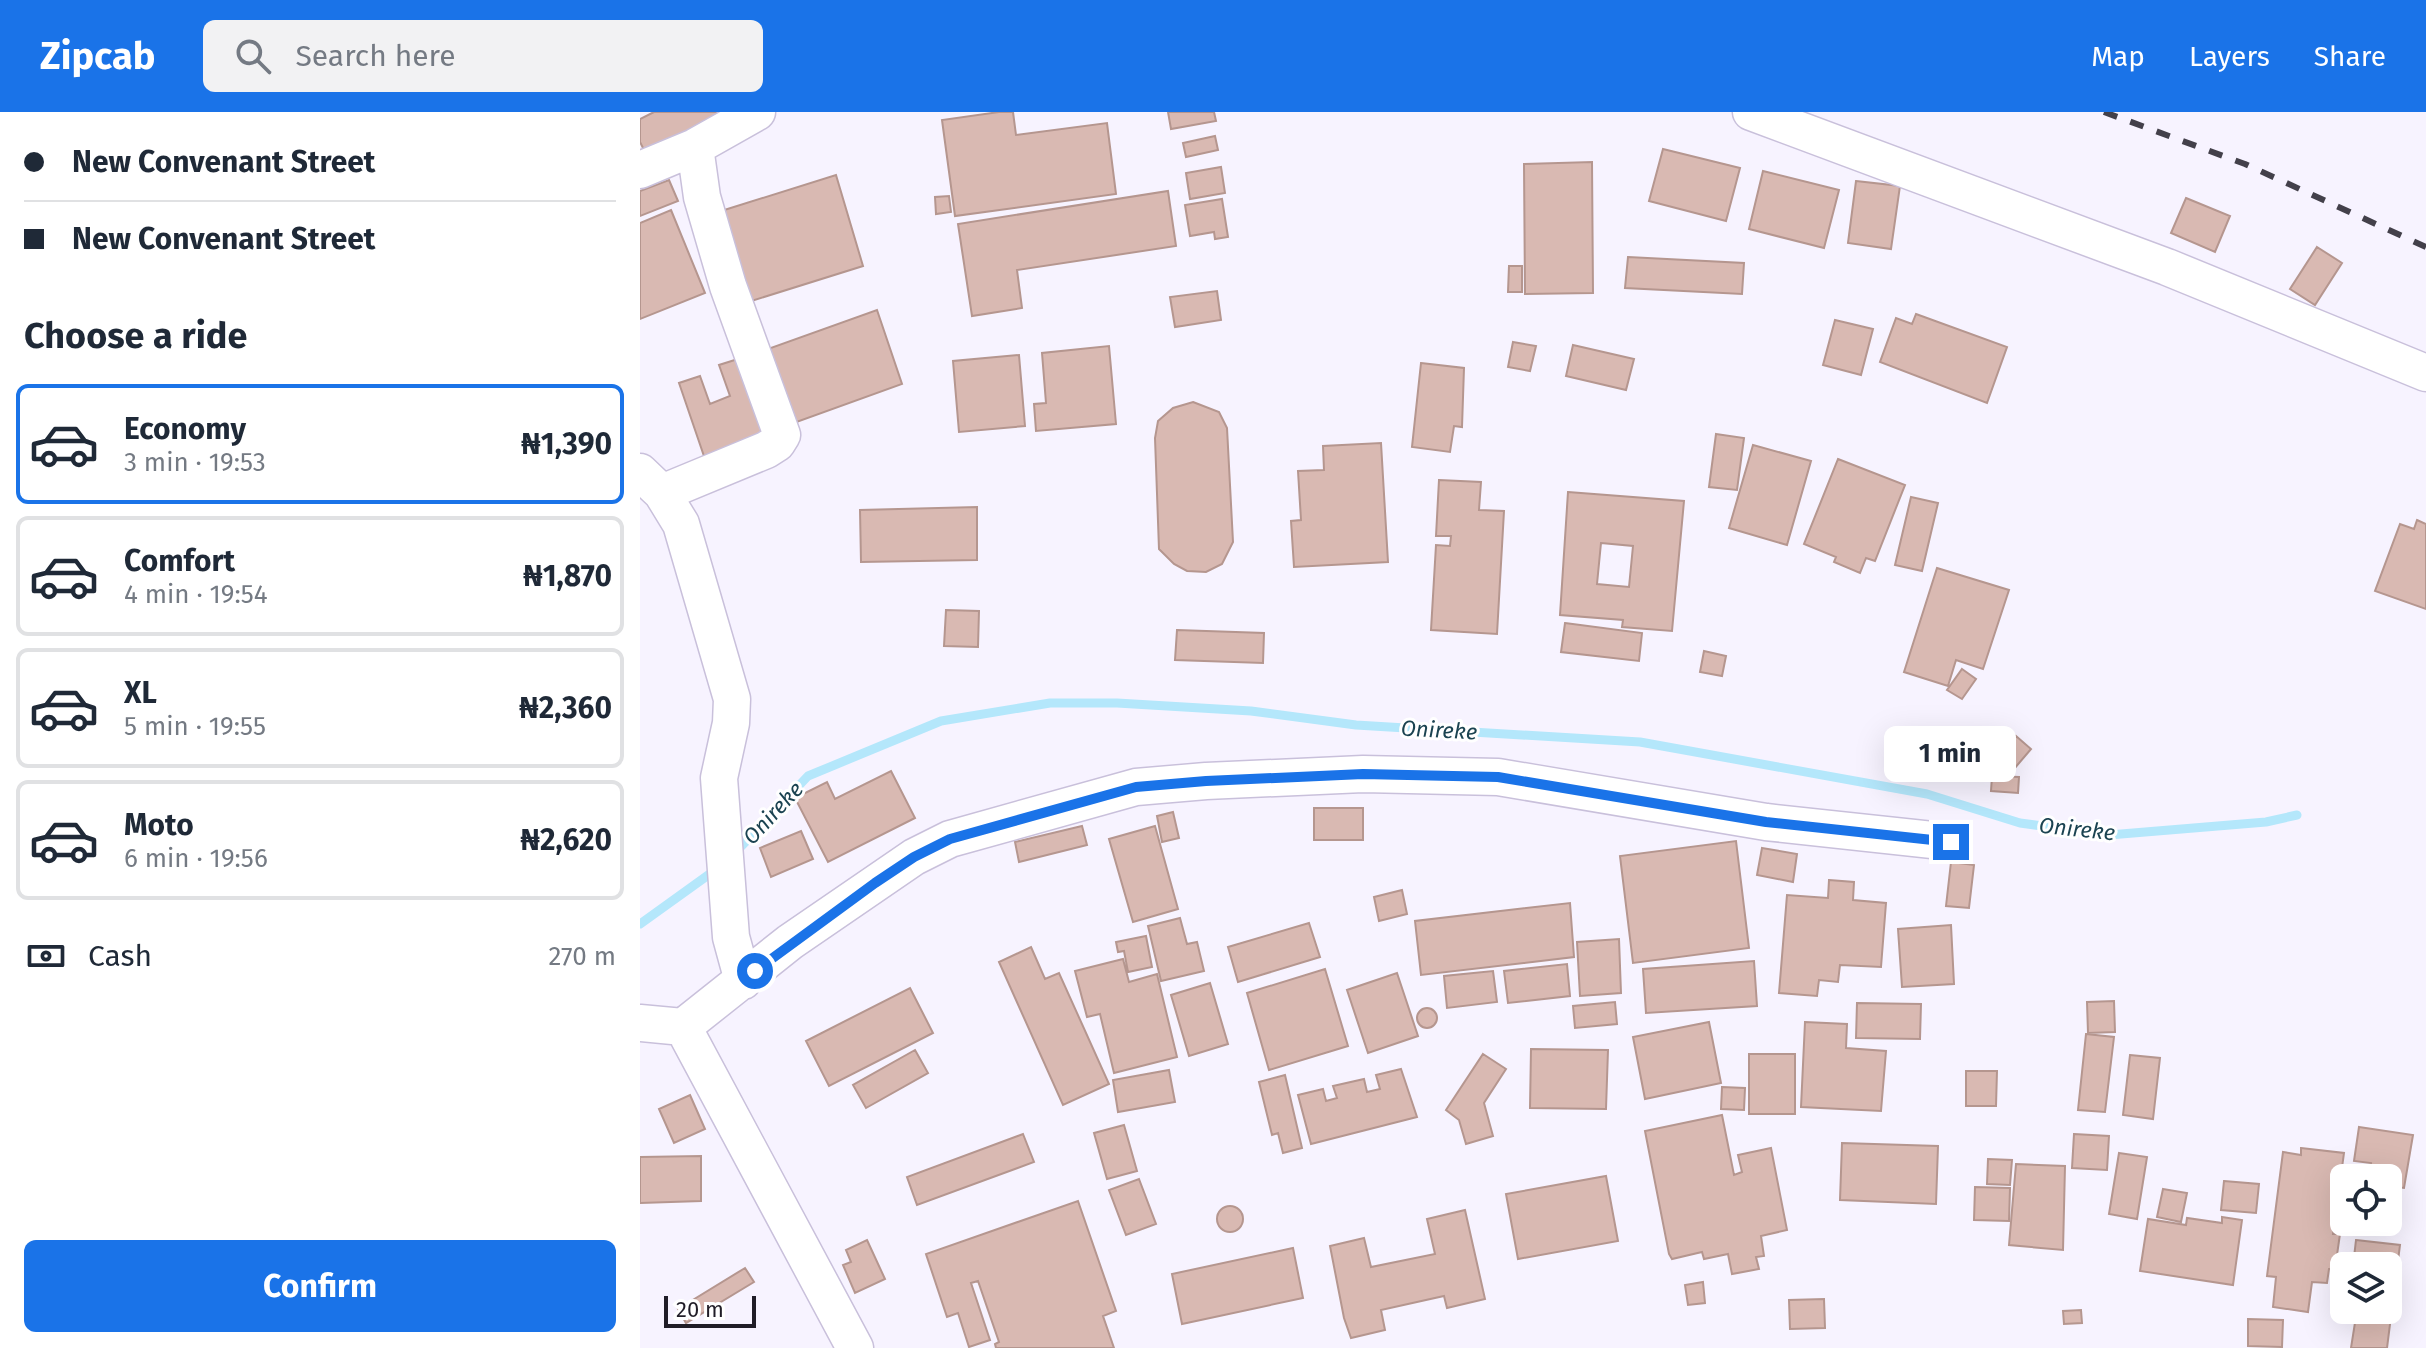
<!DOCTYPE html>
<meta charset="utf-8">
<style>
body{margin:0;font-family:"Fira Sans",sans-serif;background:#f2f2f3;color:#1f2937;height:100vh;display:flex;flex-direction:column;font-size:30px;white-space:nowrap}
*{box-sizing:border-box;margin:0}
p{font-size:26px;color:#747a83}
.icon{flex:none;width:44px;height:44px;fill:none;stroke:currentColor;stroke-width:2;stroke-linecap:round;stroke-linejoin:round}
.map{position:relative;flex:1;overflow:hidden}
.panel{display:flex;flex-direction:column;background:#fff;width:640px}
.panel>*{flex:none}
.guide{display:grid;align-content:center;height:176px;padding:0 24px;background:#fff}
.tools{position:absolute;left:1690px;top:1052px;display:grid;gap:16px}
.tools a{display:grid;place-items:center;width:72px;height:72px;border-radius:12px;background:#fff;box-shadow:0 8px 32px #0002;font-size:40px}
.scale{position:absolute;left:24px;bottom:20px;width:92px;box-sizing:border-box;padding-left:8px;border:4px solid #201d27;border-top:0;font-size:22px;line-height:28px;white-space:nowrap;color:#201d27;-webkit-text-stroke:6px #fff;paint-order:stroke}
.end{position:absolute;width:36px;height:36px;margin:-18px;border:10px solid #1a73e8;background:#fff;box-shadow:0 0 0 4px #fff}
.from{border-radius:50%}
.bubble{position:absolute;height:56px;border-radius:12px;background:#fff;box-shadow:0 8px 32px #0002;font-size:26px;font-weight:700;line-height:56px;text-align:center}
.guide b{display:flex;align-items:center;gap:28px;height:76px;font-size:30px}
.guide b+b{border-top:2px solid #e0e1e3}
.guide i{width:20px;height:20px;background:#1f2937}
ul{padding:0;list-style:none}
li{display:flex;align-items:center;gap:24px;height:120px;margin:0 16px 12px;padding:0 8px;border:4px solid #e0e1e3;border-radius:12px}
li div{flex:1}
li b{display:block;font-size:30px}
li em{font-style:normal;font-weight:700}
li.active{border-color:#1a73e8}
li>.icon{width:72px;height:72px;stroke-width:1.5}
h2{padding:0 24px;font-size:36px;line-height:96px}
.pay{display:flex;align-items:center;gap:20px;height:88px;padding:0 24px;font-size:30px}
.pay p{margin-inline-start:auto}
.cta{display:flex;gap:16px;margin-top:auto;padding:16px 24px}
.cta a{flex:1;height:92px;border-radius:12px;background:#1a73e8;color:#fff;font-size:32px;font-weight:700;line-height:92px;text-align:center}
header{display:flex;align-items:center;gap:48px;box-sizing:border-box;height:112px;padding:0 40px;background:#1a73e8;color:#fff}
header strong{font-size:38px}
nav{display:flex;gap:44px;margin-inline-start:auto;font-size:28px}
.search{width:560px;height:72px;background:#f2f2f3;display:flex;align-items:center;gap:20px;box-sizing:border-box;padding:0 28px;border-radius:12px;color:#747a83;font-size:30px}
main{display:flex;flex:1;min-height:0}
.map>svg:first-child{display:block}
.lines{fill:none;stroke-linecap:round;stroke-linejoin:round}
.stream{stroke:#b4e7fb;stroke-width:9}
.building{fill:#d9b9b2;stroke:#b5968f;stroke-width:2;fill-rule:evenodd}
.street-casing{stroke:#c9c0db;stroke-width:39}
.street{stroke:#fff;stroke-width:36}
.rail{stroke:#43404a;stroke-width:6;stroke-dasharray:14 14;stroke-linecap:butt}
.route{stroke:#1a73e8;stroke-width:10}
.labels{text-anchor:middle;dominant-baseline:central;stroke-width:6;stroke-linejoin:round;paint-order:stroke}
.water-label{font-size:22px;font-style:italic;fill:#1b4351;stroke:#fff}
</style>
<header>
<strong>Zipcab</strong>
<div class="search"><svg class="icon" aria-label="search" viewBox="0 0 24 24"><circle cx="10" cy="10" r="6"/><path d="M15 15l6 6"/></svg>Search here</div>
<nav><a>Map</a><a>Layers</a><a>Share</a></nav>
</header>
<main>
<section class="panel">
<div class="guide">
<b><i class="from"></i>New Convenant Street</b>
<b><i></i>New Convenant Street</b>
</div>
<h2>Choose a ride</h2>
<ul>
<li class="active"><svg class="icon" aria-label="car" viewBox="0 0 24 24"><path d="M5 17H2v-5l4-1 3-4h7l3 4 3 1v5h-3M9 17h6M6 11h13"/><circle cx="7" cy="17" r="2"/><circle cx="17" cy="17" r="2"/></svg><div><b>Economy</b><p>3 min · 19:53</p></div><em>₦1,390</em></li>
<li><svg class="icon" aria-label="car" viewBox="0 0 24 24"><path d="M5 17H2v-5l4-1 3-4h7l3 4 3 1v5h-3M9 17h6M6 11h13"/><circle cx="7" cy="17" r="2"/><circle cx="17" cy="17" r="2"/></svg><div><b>Comfort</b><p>4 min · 19:54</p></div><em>₦1,870</em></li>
<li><svg class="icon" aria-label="car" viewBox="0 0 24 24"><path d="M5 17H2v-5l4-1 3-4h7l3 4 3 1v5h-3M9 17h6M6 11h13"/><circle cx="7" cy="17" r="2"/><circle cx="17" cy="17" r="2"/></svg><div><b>XL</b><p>5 min · 19:55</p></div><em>₦2,360</em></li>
<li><svg class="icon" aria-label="car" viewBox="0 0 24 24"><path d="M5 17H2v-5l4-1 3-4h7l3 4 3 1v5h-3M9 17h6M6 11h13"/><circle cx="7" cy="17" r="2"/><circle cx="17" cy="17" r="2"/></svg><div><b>Moto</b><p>6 min · 19:56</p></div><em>₦2,620</em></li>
</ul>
<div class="pay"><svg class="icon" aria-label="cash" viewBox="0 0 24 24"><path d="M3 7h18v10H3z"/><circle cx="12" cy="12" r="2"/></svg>Cash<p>270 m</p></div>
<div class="cta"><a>Confirm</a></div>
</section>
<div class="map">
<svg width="1786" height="1236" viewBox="0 0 1786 1236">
<rect width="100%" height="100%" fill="#f7f3ff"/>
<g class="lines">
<path class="stream" d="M95,741L168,664L301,609L410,591H477L611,599L716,613L1000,630L1287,682L1380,711L1469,723L1626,710L1657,703
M0,812L78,756"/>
</g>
<path class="building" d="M14,0H83L85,4L5,40L0,30V7Z
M359,0H373L376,23L467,11L476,82L315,104L302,8Z
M528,0H574L576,9L531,17Z
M575,24L578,38L546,45L543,31Z
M1023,37L1100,56L1086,109L1009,89Z
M952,50L953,181L885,182L884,52Z
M581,55L585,81L550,87L546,61Z
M1123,59L1199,78L1184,136L1109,117Z
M196,63L223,154L105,191L78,100Z
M29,68L38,89L0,104V79Z
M1216,69L1260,74L1251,137L1208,131Z
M528,79L536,134L377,158L382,196L332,204L318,112Z
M309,84L311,100L296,102L295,85Z
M1546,86L1590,104L1575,140L1531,121Z
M582,87L588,125L575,127L574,120L550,124L545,93Z
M31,98L65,181L0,207V111Z
M1677,135L1702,151L1675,193L1650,177Z
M988,145L1104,151L1102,182L985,176Z
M869,154H882V180H868Z
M577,179L581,208L535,215L530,185Z
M237,198L262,272L151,312L125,238Z
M1276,202L1367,235L1347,291L1240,250L1256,206L1272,212Z
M1195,208L1233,217L1221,263L1183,253Z
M873,230L896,234L890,259L868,255Z
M933,233L994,247L986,278L926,264Z
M469,234L476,312L396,319L394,292L406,291L402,241Z
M379,243L385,314L319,320L313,249Z
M101,246L129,328L66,350L39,271L60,264L70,292L90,284L79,253Z
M781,251L824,256L822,315L814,314L810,340L772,335Z
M553,290L579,300L587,316L593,430L582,452L566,460L547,459L534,452L519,437L515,326L518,309L533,296Z
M1076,322L1104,326L1097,378L1069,375Z
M741,331L748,450L654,455L651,409L661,408L658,359L684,358L683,334Z
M1113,333L1171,349L1147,433L1089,416Z
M1198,347L1265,373L1235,449L1226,446L1220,461L1194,450L1196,445L1164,432Z
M799,368L841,370L839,398L864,399L857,522L791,518L796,433L810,434L811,424H796Z
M928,380L1044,389L1032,519L982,515L983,508L920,503ZM961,431L993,434L989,475L957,472Z
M1271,385L1298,391L1282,459L1255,453Z
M337,395V448L221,450L220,398Z
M1777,408L1786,412V497L1735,479L1760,412L1774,417Z
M1297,456L1369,478L1343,557L1316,548L1308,574L1264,560Z
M306,498L339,499L338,535L304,534Z
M925,511L1002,521L999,549L921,540Z
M537,518L624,521L623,551L535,548Z
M1064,539L1086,544L1082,564L1060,560Z
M1322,557L1336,567L1322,587L1307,578Z
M1376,624L1391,637L1374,657L1360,644Z
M251,659L275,706L188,750L155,686L187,670L195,687Z
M1352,664L1379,665L1378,681L1351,679Z
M674,696H723V728H674Z
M533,700L539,726L522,730L517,704Z
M442,714L447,733L379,750L375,730Z
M515,714L538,797L493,810L469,727Z
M161,719L173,747L131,765L120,736Z
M1096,729L1109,836L993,851L980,744Z
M1122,736L1157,742L1153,770L1117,763Z
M1311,750L1334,753L1329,796L1306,794Z
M1189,768L1214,770L1213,788L1246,791L1241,855L1200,853L1198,870L1179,868L1177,884L1139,881L1147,783L1188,786Z
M762,778L767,802L739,809L734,785Z
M930,791L934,845L781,863L775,809Z
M540,806L547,832L557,830L564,859L521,869L508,814Z
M669,811L680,845L598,870L588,835Z
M1311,813L1314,872L1262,875L1258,817Z
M506,824L512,855L488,860L484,839L478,840L476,830Z
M979,827L981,881L940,884L937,830Z
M391,835L405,867L419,861L469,972L423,993L359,850Z
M483,847L489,870L517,862L537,945L474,961L460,902L447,905L435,859Z
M1114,849L1117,894L1006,901L1003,857Z
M927,852L930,884L868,891L864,859Z
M685,857L708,934L629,958L607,881Z
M853,859L857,890L807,896L804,864Z
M757,861L778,924L728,941L707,878Z
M570,871L588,932L549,944L531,883Z
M270,876L293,921L189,974L166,929Z
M1474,889L1475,920L1448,921L1447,890Z
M975,890L977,912L935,916L933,894Z
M1217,891L1281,892L1280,927L1216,926Z
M777 906a10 10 0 1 1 20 0a10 10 0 1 1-20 0Z
M1069,910L1081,971L1005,987L993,925Z
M1165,910L1207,912L1206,936L1246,939L1241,999L1161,995Z
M1446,922L1474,925L1465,1000L1438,998Z
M891,937L968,938L966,997L890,996Z
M275,938L288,961L226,996L213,973Z
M843,942L866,957L844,991L853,1024L826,1032L819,1008L806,998Z
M1109,942H1155V1002H1109Z
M1490,943L1520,946L1513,1007L1483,1003Z
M761,957L777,1005L671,1032L658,983L683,977L686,989L697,986L693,974L724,967L727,980L740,977L736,963Z
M529,958L535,990L478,1000L473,968Z
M1326,959H1357L1356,994H1326Z
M645,963L662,1036L643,1041L638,1021L632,1023L619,970Z
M1082,975L1105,976L1104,998L1081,997Z
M50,983L65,1017L34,1031L19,997Z
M1082,1003L1094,1063L1102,1060L1098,1043L1131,1036L1147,1118L1121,1124L1124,1144L1116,1145L1119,1157L1092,1162L1088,1142L1064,1147L1062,1140L1032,1147L1029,1142L1005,1019Z
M484,1013L497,1059L467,1067L454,1021Z
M1719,1015L1773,1023L1764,1076L1748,1074V1066H1729L1731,1051L1714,1049Z
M383,1022L394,1050L277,1093L267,1065Z
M1434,1022L1469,1024L1467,1058L1432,1056Z
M1202,1031L1298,1034L1296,1092L1200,1088Z
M1661,1036L1704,1041L1693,1122H1700L1695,1157H1689L1687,1171L1672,1170L1668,1200L1633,1195L1636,1165L1627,1164L1643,1040L1661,1043Z
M1479,1041L1507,1045L1497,1107L1469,1102Z
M61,1044V1089L0,1091V1045Z
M1348,1047L1372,1048L1370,1073L1347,1072Z
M1376,1052L1425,1054L1423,1138L1369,1133Z
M966,1064L978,1129L878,1147L866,1082Z
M499,1067L516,1112L486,1123L469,1078Z
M1584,1069L1619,1072L1616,1101L1581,1098Z
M1335,1075L1370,1076L1369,1109L1334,1108Z
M1523,1077L1547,1081L1541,1110L1517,1105Z
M438,1089L476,1199L463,1204L474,1236H356L355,1232L359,1230L338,1169L331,1171L350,1228L329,1235L318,1201L307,1205L286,1142Z
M577 1107a13 13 0 1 1 26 0a13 13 0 1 1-26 0Z
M825,1098L845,1187L807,1196L804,1184L741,1198L745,1218L711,1226L704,1206L690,1134L724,1126L731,1155L795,1142L787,1107Z
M1582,1105L1602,1108L1593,1173L1500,1159L1508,1107L1546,1113L1547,1106L1582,1111Z
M227,1128L245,1167L215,1181L203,1153L211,1150L206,1138Z
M1716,1128L1760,1133L1747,1236H1711L1717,1198H1748V1154H1713Z
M653,1136L663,1186L542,1212L532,1162Z
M105,1156L114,1170L46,1211L38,1197Z
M1063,1170L1065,1191L1048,1193L1045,1173Z
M1184,1187L1185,1216L1150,1217L1149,1188Z
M1441,1198L1442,1211L1424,1212L1423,1199Z
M1608,1207L1643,1208L1642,1235L1608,1234Z"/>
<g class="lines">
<g class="street-casing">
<path id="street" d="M1111,0L1527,155L1786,261
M0,58L55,35L117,0
M0,360L22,381L41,412L92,587L91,611L79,666L91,825L103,869
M22,381L126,338L137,331L142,323L88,174L62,85L55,35
M0,911L43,915L150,830L274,745L310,727L496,675L566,669L723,662L858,665L1126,710L1311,730
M43,915L215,1236"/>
</g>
<use href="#street" class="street"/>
<path class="rail" d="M1464,0L1605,52L1786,135"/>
</g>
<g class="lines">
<path class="route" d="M115,859L235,771L274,745L310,727L496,675L566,669L723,662L858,665L1126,710L1311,730"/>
</g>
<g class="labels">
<g class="water-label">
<text transform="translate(799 618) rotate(3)">Onireke</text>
<text transform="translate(133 701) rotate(-47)">Onireke</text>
<text transform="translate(1437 717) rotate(6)">Onireke</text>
</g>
</g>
</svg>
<div class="tools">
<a><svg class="icon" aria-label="locate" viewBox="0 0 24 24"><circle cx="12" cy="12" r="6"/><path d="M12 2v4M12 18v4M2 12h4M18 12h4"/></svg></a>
<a><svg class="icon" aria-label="layers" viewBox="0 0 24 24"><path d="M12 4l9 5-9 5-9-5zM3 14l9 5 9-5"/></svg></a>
</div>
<div class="scale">20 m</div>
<i class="end from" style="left:115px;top:859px"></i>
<i class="end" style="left:1311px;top:730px"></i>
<div class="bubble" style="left:1244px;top:614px;width:132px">1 min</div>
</div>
</main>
